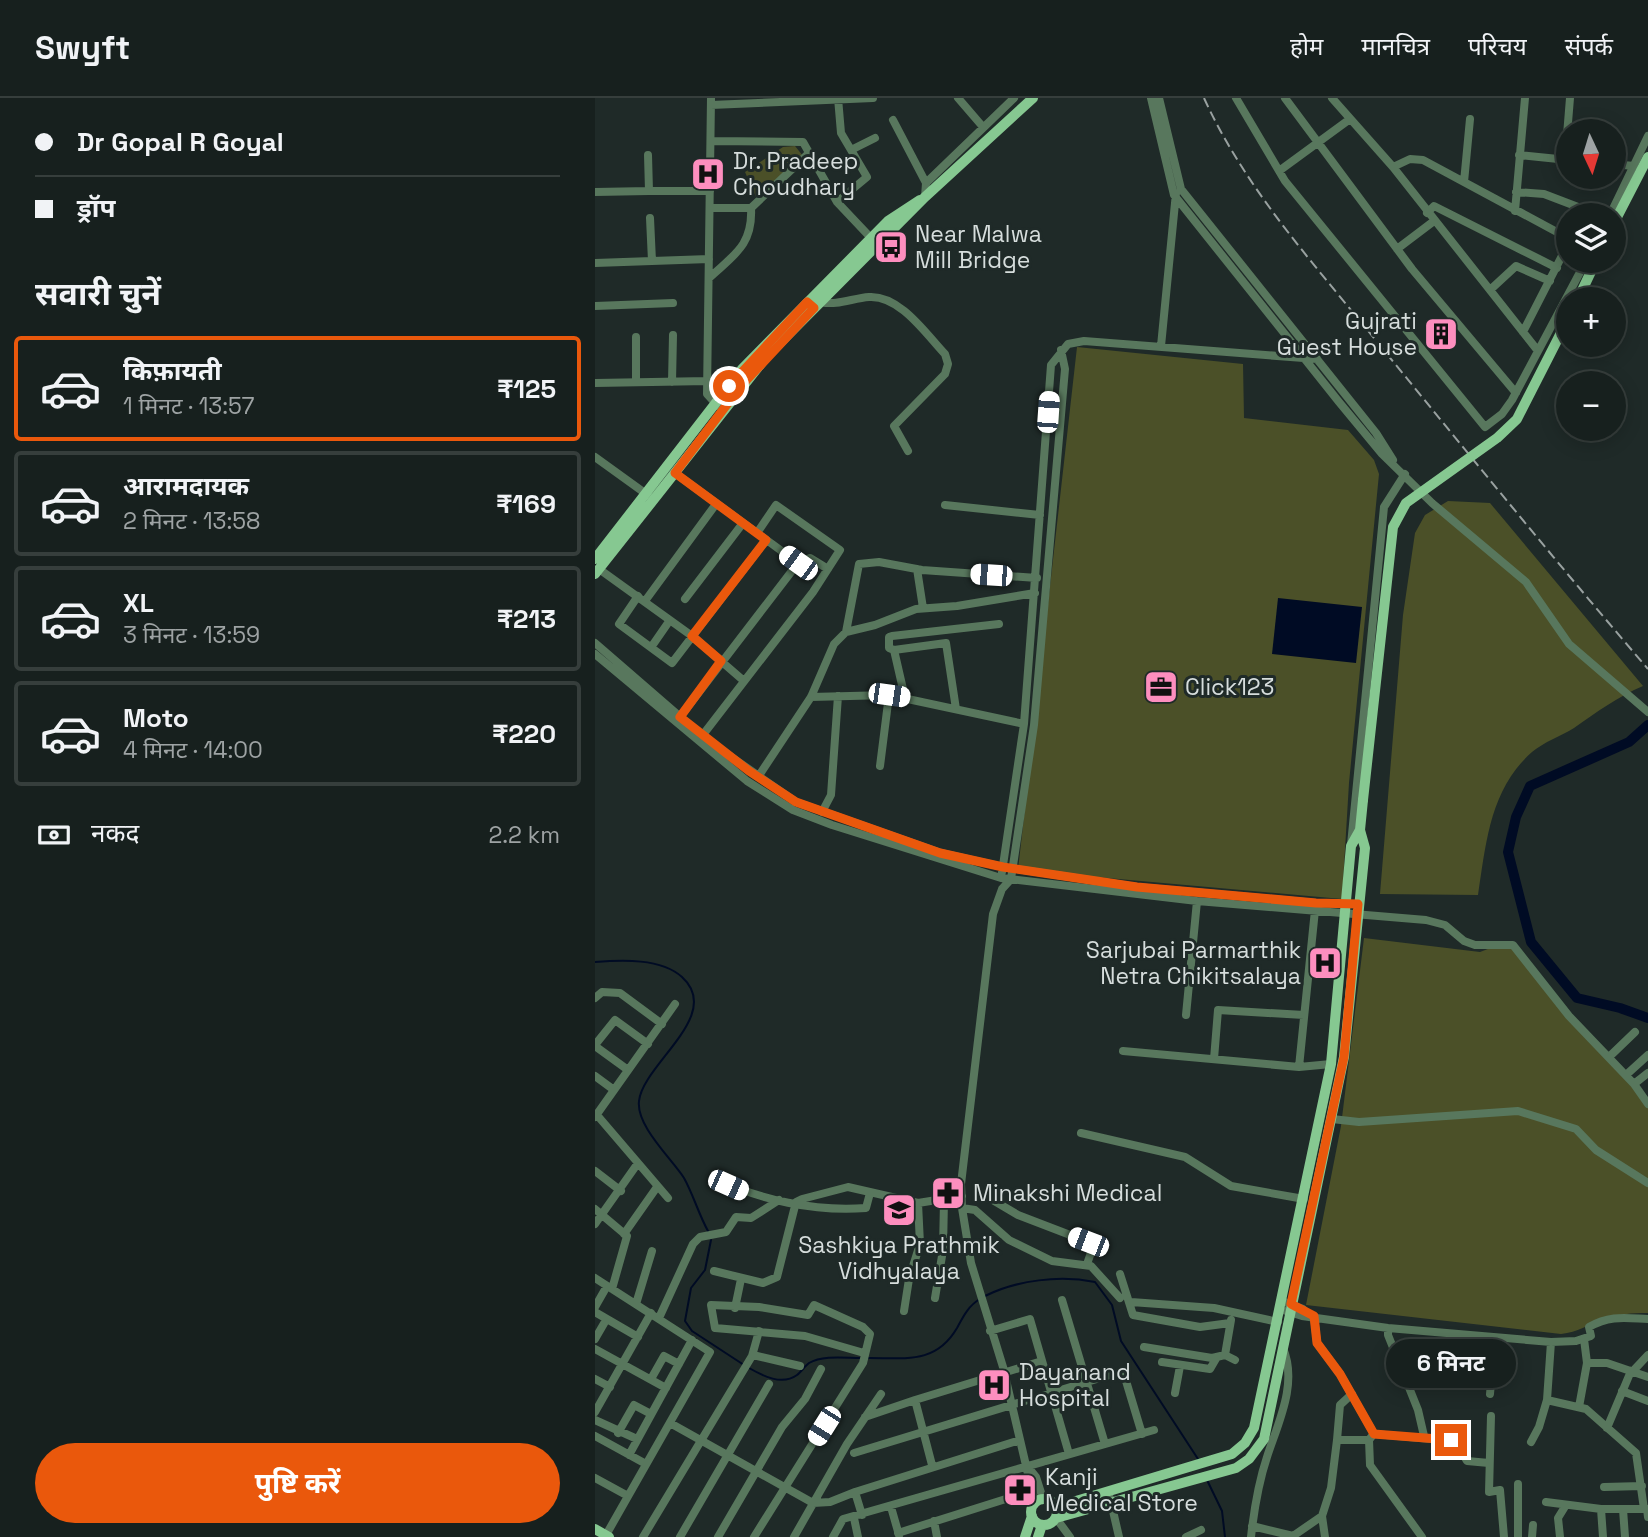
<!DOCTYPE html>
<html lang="hi">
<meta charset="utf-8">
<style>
body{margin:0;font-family:"Space Grotesk","Noto Sans Devanagari",sans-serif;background:#202827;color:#f1f3f6;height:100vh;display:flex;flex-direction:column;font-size:26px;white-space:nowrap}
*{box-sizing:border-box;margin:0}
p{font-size:23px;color:#9ea3a4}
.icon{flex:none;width:38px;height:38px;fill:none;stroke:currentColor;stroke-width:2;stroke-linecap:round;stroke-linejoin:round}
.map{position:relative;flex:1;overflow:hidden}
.side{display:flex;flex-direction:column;background:#17201e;width:595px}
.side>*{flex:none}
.guide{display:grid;align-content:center;height:154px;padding:0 35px;background:#17201e}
.needle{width:46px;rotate:176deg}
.fabs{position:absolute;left:961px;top:21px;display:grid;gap:14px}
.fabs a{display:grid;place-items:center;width:70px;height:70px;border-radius:50%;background:#17201e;box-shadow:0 4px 18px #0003,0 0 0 2px #363e3c;font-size:35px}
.end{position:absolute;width:32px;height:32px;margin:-16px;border:9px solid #ea580c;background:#fff;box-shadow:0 0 0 4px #fff}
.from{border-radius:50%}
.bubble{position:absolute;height:49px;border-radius:24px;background:#17201e;box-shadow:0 4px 18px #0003,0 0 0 2px #363e3c;font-size:23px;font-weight:700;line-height:49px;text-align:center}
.car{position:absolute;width:21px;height:42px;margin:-21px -10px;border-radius:9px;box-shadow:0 0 5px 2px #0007;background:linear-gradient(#fff 24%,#345 0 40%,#fff 0 76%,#345 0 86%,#fff 0)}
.guide b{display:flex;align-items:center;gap:24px;height:66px;font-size:26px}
.guide b+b{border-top:2px solid #363e3c}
.guide i{width:18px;height:18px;background:#f1f3f6}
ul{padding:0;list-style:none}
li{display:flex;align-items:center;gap:21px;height:105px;margin:0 14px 10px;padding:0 21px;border:4px solid #363e3c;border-radius:7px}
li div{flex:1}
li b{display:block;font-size:26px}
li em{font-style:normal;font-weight:700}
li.selected{border-color:#ea580c}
li>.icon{width:63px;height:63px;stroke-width:1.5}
h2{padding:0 35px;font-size:32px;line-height:84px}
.pay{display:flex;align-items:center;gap:18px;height:77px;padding:0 35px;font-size:26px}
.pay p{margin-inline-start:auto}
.cta{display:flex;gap:14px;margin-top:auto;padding:14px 35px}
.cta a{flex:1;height:80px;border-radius:42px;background:#ea580c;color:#fff;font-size:28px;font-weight:700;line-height:80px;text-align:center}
header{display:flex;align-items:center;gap:42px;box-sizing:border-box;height:98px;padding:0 35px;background:#17201e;border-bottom:2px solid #363e3c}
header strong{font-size:33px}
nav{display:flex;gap:38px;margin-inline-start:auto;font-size:24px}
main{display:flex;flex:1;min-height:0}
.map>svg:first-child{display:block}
.green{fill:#4b5028}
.water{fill:#000b24}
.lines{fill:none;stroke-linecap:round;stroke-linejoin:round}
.stream{stroke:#000b24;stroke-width:2}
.river{stroke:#000b24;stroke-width:10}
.minor{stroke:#58775d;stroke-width:8}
.major{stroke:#86c891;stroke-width:10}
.rail{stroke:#99a1a0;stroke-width:2;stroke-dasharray:10 5;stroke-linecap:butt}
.major-bridge{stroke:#86c891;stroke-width:10}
.route{stroke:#ea580c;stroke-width:9}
.labels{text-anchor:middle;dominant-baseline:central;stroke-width:6;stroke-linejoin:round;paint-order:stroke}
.poi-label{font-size:23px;fill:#d6dddc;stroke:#1f2a28;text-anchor:start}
</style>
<header>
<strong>Swyft</strong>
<nav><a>होम</a><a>मानचित्र</a><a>परिचय</a><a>संपर्क</a></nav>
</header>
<main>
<section class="side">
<div class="guide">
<b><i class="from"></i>Dr Gopal R Goyal</b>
<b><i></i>ड्रॉप</b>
</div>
<h2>सवारी चुनें</h2>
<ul>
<li class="selected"><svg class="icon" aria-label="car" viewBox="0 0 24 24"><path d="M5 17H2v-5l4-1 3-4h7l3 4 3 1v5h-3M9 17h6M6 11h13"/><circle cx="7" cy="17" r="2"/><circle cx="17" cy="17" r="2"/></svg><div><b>किफ़ायती</b><p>1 मिनट · 13:57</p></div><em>₹125</em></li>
<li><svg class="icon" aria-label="car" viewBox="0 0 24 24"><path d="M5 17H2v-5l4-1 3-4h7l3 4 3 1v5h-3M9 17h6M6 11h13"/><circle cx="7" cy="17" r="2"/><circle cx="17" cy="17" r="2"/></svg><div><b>आरामदायक</b><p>2 मिनट · 13:58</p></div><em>₹169</em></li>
<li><svg class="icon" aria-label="car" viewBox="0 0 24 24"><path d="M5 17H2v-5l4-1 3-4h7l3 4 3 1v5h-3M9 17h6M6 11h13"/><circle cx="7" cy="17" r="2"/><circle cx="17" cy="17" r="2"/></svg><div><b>XL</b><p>3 मिनट · 13:59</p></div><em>₹213</em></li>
<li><svg class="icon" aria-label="car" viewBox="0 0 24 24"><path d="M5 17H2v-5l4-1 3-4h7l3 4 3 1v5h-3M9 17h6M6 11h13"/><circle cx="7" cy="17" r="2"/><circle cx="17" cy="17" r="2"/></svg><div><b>Moto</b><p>4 मिनट · 14:00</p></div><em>₹220</em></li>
</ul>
<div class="pay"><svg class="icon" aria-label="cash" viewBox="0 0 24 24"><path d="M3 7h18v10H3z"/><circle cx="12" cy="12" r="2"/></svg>नकद<p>2.2 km</p></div>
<div class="cta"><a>पुष्टि करें</a></div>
</section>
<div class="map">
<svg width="1053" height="1439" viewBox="0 0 1053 1439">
<rect width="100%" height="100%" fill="#1f2a28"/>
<path class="green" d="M200,48L208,58L161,99L150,74L188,49Z
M482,249L648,266L649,320L753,332L779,362L784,376L754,685L747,801L423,772Z
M853,403L895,405L1048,588C1022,599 1002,614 979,630C966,638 949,644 937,654C895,691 891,745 883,797L785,796L808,517L820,435L830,417Z
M769,840L885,854L911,844L1053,1004V1215C1037,1215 1023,1216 1008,1221C993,1227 983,1234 966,1236L711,1207L746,1028Z"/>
<path class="water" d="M683,500L767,509L761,565L677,556Z"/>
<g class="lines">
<path class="stream" d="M0,864C27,862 66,860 87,879C129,917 48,966 44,1003C41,1028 76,1060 89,1080C98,1096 104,1117 113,1133
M116,1142L110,1172L96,1190L90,1223L97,1233L149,1267
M390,1198C422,1182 465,1177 500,1184L517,1207L526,1243L603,1361
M274,1260C311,1260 341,1266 362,1230C368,1219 373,1208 385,1201
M154,1270C168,1278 187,1288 202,1277C206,1274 210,1268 214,1265C228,1257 250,1260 265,1260
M612,1382L627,1413L630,1439"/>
<path class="river" d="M1053,627L1034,644L935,688L921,719L913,754L936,844L982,900L1025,910L1053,920"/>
<path class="minor" d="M116,0L112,296L123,308
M363,0L388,29
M556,0L579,97L744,304L787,356L837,405L931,484L974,546L1053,614
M564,0L586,91L781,335L798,362
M641,0L690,83L890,329L907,316L917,302L991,163
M690,0L817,171L921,295
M737,0L798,69L943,253
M116,7L278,0
M298,22L331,85L330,99
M116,43L208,44L242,104L276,140
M256,52L280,40
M924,57L973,62
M970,62L975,0
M1018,66L1039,68
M798,69L815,61L828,62L973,140
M684,73L755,21
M869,84L875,21
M331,85L419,0
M54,93H115
M0,94L54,93L53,57
M921,94L949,96L1004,117
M242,104L272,79L246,35L243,0
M115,110H156L213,56
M920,113L930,0
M832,115L839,108L962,170
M1015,117L1053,38
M55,120L57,163
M802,151L839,123
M0,165L114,161
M114,180C139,157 158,147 156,110
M895,192L921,168L955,183
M226,204C242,208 258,200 274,199C305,197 331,236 350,256L353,266L350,276L299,328L313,353
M0,208L78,205
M928,234L973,146
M566,248L581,95
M41,284V239
M77,284L78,237
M0,285L113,283
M0,359L54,398
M80,375L203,465
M350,407L445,417
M4,471L97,538L149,583
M322,471L328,510
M43,498L24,526L77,565L171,442
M90,501L148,425
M50,503L121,406
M251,534L264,466L284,464L327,472L442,480
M0,545L112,642L201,704L346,755L408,769L542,789L721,805L763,806
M57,548L75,522
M299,552L294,550V539L297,538L404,526
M0,556L152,683L198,712L237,727L406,780L602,803L831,822L850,827L869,843L880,847H918L974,918L1039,986L1053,1006
M216,599L294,597L429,626
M310,600L299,552L351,545L361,611
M85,619L203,465L215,460L233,471
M107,638L218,494L245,452L181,407L162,435
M285,668L294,597
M163,679L216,599L239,546L251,534L280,527L321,511L362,508L440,495
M227,714L236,697L243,598
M756,747L789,409L810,376
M407,774L429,626L456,267L473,246L489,243L722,261
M0,900L7,894L25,895L67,926
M591,917L602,803
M0,947L20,922L53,946
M0,948L33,972
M528,953L704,969L736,966
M1014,959L1040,934
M619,961L623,912L709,917
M704,969L720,812
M1031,977L1053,957
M0,978L19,992
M1039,986L1053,975
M2,1017L73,1100
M0,1019L80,906
M737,1021L764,1024L923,1013L981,1031L1001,1052L1053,1085
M486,1035L590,1059L636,1088L709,1101
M0,1073L26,1093
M119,1080C165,1102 220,1114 271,1110L275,1095
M396,1101L423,1117L496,1145L498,1149L492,1166
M367,1110L380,1112L414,1142L457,1163L496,1168L525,1200
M0,1111L32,1138L17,1191
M0,1126L43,1065
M29,1136L62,1089
M119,1173L168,1185L182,1179L201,1104L207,1101L253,1089L323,1105L367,1098
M525,1176L538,1217L605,1229L635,1225
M0,1180L115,1254L11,1437
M340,1200L348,1152L349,1102
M467,1202L510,1346
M687,1203L708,1211L715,1218
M536,1204L619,1210L683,1224
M41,1206L57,1153
M0,1209L12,1188
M140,1210L146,1181
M309,1213L314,1181L325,1146L323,1105
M691,1213L707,1218L793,1230L956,1244L981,1243L996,1238L994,1229C1015,1217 1030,1220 1053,1221
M0,1214L43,1239
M719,1218L722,1245L745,1276L779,1336L860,1343L872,1363L894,1365
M64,1220L98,1146L105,1139L131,1134L141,1119L156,1120L184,1102
M793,1230V1237L823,1312L829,1338
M395,1233L435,1221L474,1356
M0,1241L11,1222
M956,1244L952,1302L991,1311L1041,1355L1049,1411H1052L1053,1419
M549,1249L617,1260L630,1257L640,1262
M0,1251L71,1290
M158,1257L205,1268
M630,1257L636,1222
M567,1264L615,1271L622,1259
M992,1265H1012L1053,1279
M1038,1273L1053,1257
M0,1281L15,1289
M56,1281L69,1258L84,1266
M1027,1293L1053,1303
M580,1295L585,1268
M895,1296L900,1240
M984,1309L992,1265L989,1241
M0,1314L56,1215
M896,1318L894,1394L905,1392L909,1439
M270,1319L320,1302
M0,1322L42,1341
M75,1325L218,1405L235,1404L260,1394
M1012,1330L1036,1273
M23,1335L39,1307L56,1316
M0,1338L51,1366
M777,1338L774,1342L775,1367L827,1439
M742,1342L745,1307L757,1296
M936,1344L944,1329L952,1302
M259,1355L528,1273L547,1336
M34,1357L97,1242
M337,1367L320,1302L447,1263
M433,1369L441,1379L448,1401
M0,1380L33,1398
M1009,1389L1047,1388
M515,1400L524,1439
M951,1404L1006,1411H1049
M440,1406L408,1269L376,1165L367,1110L366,1086L398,816L407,791L416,781L439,627L470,271L466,252
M296,1409L304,1437
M1006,1411L1008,1439
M1028,1411L1030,1439
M267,1417L260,1394L425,1342
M727,1418L730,1439
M259,1420L263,1439
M461,1420L475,1439
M339,1423L342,1439
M657,1428L698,1438L727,1418L736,1390L742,1342H774
M303,1435L436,1393
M48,1439L157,1258L164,1233
M85,1439L174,1286
M123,1439L187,1329L210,1301L226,1271
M159,1439L268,1265L275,1236L268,1229L219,1207L213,1217L164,1209L116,1207L120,1230L210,1238L269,1255
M199,1439L252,1346L286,1296
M238,1439L248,1421L559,1332
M591,1439L606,1432
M656,1439C659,1412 663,1386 672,1359C683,1325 703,1286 688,1250
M923,1439V1386
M937,1439L938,1427
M965,1439L963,1420L971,1407"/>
<path class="major" d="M1018,127L1053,59
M983,201L1001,163
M0,461L147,271L293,123L325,102
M0,476L172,258L330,99L438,0
M436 1414a13 13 0 1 1 26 0a13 13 0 1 1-26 0Z
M461,1409L637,1356L650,1345L659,1330L736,966L756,748L765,732
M461,1420L641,1370L654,1361L669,1341L749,959L770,750L765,732L768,702
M0,1431L14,1439
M430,1439L437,1418
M443,1439L447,1427"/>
<path class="rail" d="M609,0C651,92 720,167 783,245C872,354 961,464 1053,571"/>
<path class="major-bridge" d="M768,702L798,429L811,405L902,340L922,321L973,221"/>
</g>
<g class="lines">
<path class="route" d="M134,288L212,204L219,210L146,288L80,375L171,442L97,538L126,563L85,619L154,673L201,704L345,755L408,769L542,789L721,805L763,806L749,959L696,1206L719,1218L722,1245L745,1276L779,1336L856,1342"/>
</g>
<defs>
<g id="hospital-square" transform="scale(1.75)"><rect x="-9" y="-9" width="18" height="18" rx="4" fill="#fd8ebe" stroke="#1f2a28"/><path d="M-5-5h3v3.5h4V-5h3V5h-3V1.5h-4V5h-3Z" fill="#111"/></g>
<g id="bus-square" transform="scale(1.75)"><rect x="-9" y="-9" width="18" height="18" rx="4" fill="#fd8ebe" stroke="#1f2a28"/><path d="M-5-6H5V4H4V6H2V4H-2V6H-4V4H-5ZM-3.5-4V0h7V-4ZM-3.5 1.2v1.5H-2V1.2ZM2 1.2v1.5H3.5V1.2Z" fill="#111"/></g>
<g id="building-square" transform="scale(1.75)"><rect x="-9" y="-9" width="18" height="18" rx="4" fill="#fd8ebe" stroke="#1f2a28"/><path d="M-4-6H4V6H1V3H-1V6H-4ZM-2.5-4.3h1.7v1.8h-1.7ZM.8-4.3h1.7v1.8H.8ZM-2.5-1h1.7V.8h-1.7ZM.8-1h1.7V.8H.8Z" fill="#111"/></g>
<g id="office-square" transform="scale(1.75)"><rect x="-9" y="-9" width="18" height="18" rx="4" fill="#fd8ebe" stroke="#1f2a28"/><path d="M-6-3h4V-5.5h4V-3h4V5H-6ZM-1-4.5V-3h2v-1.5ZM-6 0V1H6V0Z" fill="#111"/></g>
<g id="pharmacy-square" transform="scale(1.75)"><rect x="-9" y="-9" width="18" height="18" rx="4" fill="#fd8ebe" stroke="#1f2a28"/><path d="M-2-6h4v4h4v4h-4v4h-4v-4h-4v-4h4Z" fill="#111"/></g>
<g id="school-square" transform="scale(1.75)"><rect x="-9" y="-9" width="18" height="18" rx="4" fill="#fd8ebe" stroke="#1f2a28"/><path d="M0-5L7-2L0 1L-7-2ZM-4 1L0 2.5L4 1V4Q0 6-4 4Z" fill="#111"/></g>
</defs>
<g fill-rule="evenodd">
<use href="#hospital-square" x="113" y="76"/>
<use href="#bus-square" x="296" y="149"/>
<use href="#building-square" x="846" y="236"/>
<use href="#office-square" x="566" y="589"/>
<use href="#hospital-square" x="730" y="865"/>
<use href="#pharmacy-square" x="353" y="1095"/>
<use href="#school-square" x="304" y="1112"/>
<use href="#hospital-square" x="399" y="1287"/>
<use href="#pharmacy-square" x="425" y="1392"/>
</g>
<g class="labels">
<g class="poi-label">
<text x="138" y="63">Dr. Pradeep<tspan x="138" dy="26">Choudhary</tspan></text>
<text x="320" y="136">Near Malwa<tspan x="320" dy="26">Mill Bridge</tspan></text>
<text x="822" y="223" text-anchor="end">Gujrati<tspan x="822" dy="26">Guest House</tspan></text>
<text x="590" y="589">Click123</text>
<text x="706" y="852" text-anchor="end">Sarjubai Parmarthik<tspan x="706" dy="26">Netra Chikitsalaya</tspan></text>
<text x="378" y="1095">Minakshi Medical</text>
<text x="304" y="1147" text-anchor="middle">Sashkiya Prathmik<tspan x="304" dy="26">Vidhyalaya</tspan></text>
<text x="424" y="1274">Dayanand<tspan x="424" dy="26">Hospital</tspan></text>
<text x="450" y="1379">Kanji<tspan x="450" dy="26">Medical Store</tspan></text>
</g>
</g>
</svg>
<div class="fabs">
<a><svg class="needle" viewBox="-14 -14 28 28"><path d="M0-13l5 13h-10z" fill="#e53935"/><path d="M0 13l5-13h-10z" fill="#9ea3a4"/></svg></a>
<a><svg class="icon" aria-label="layers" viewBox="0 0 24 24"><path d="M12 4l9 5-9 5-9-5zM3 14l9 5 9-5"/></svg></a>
<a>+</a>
<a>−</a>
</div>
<i class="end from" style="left:134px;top:288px"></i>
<i class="end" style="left:856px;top:1342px"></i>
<div class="bubble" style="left:791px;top:1241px;width:130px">6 मिनट</div>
<i class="car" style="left:453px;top:314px;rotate:4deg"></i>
<i class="car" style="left:203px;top:465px;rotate:306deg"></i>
<i class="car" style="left:396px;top:477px;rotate:274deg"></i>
<i class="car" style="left:294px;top:597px;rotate:98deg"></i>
<i class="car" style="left:133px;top:1087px;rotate:114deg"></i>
<i class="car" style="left:493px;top:1144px;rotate:291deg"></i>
<i class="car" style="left:229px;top:1328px;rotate:212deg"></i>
</div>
</main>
